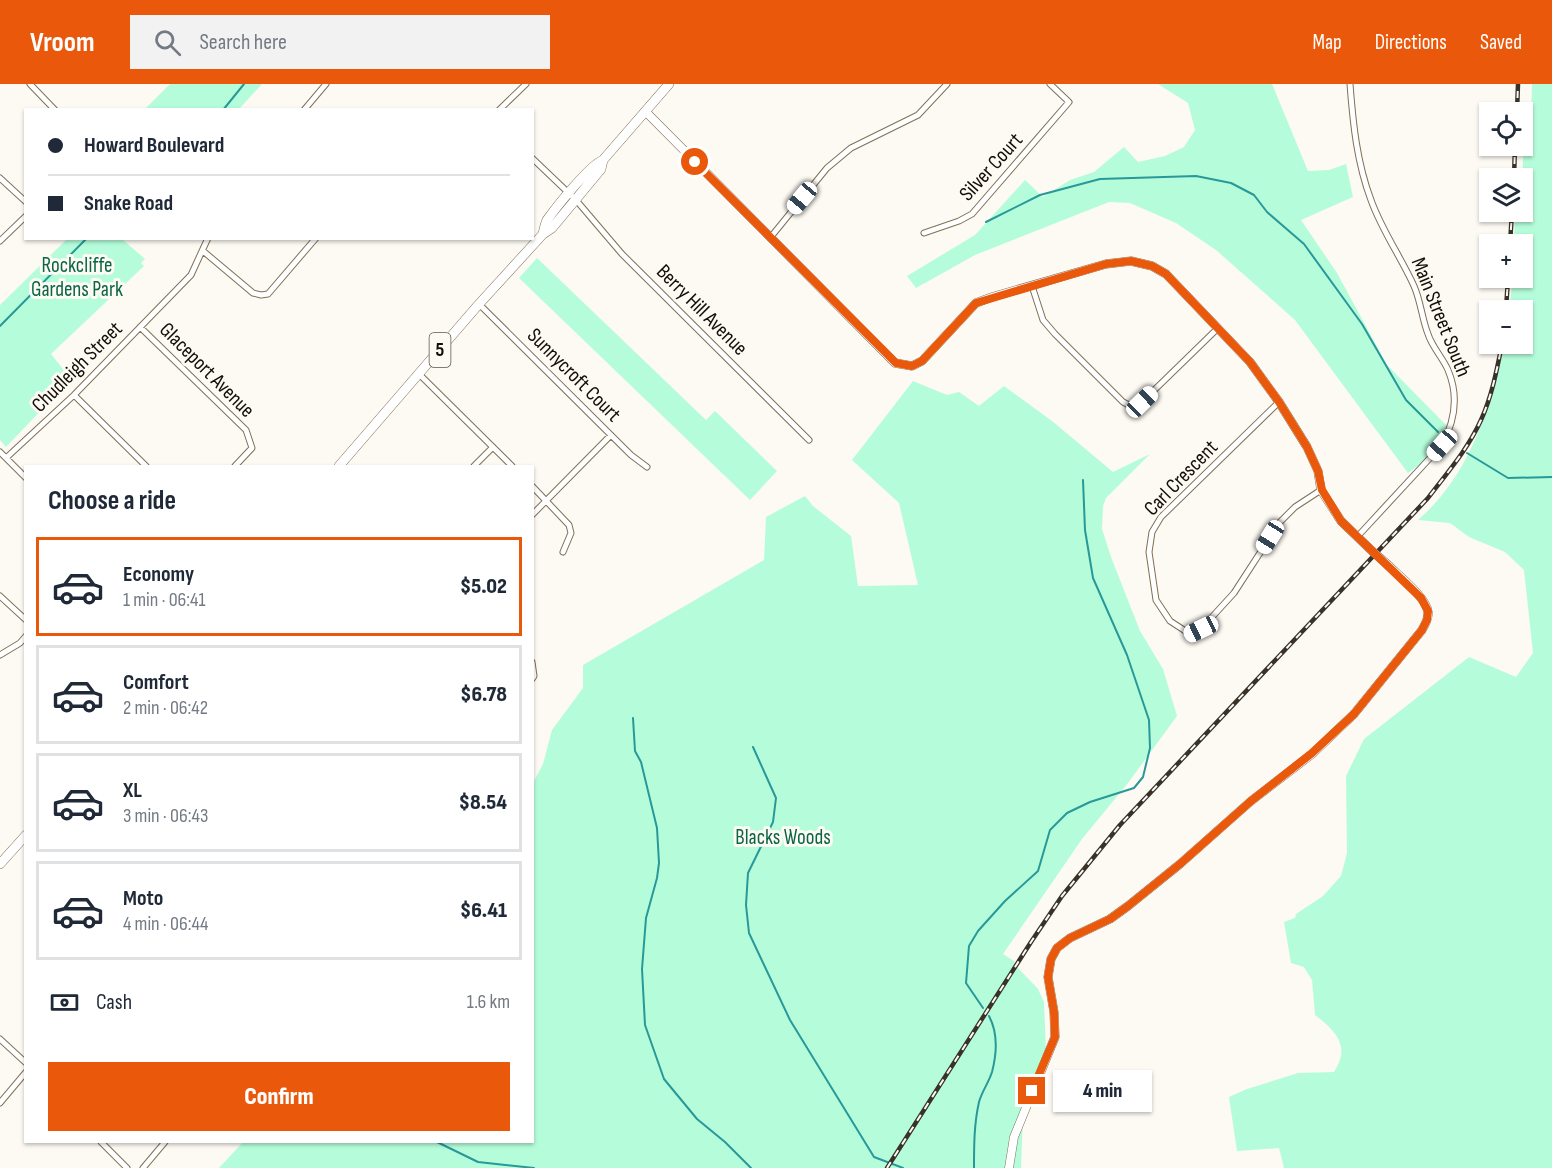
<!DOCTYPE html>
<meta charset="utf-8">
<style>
body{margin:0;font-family:"Sofia Sans Condensed",sans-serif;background:#f2f2f3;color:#1f2937;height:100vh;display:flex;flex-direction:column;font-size:22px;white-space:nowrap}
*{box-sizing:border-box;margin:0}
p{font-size:20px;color:#747a83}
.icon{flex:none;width:33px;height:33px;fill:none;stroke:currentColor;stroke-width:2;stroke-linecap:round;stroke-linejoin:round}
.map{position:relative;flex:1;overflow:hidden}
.side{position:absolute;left:24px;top:381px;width:510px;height:678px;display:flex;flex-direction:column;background:#fff;border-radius:0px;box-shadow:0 2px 4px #0004}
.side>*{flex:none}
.guide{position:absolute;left:24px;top:24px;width:510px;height:132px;border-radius:0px;box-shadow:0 2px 4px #0004;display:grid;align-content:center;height:132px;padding:0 24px;background:#fff}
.controls{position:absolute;left:1479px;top:18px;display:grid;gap:12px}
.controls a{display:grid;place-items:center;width:54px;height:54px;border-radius:0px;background:#fff;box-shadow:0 2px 4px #0004;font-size:30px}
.end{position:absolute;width:27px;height:27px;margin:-14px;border:8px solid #ea580c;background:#fff;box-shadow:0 0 0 3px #fff}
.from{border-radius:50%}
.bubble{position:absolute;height:42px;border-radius:0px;background:#fff;box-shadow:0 2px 4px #0004;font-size:20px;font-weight:800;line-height:42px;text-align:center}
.car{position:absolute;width:18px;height:36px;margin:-18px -9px;border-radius:8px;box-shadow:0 0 4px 2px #0007;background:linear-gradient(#fff 24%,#345 0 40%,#fff 0 76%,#345 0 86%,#fff 0)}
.guide b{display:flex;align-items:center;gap:21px;height:57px;font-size:22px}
.guide b+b{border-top:2px solid #e0e1e3}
.guide i{width:15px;height:15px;background:#1f2937}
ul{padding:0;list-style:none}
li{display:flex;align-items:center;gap:18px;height:99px;margin:0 12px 9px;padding:0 12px;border:3px solid #e0e1e3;border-radius:0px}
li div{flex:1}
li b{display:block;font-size:22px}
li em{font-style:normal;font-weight:800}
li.active{border-color:#ea580c}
li>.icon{width:54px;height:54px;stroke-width:1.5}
h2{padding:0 24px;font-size:27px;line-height:72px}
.pay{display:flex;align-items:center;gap:15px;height:66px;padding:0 24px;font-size:22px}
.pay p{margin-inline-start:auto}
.action{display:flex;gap:12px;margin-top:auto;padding:12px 24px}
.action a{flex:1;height:69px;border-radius:0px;background:#ea580c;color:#fff;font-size:24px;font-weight:800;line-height:69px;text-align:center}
header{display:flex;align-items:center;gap:36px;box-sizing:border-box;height:84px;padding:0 30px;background:#ea580c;color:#fff}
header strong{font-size:28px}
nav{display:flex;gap:33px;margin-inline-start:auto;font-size:21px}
.search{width:420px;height:54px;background:#f2f2f3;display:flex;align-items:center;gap:15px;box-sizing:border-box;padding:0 21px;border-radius:0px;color:#747a83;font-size:22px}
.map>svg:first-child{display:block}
.green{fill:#b5fdda}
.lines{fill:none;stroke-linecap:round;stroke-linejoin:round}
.stream{stroke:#289899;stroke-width:2}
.street-casing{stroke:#807056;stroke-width:7}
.secondary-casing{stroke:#807056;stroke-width:9}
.primary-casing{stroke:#807056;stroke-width:10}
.street{stroke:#fff;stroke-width:5}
.secondary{stroke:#fff;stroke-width:8}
.primary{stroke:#fff;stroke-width:9}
.rail-casing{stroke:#383229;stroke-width:4.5}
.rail{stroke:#fdf9f3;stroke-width:2;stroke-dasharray:7;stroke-linecap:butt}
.secondary-bridge-casing{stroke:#807056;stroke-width:9;stroke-linecap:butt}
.secondary-bridge{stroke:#fff;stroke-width:8}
.route{stroke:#ea580c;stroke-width:8}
.labels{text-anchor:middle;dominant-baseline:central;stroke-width:6;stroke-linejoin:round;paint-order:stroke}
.shield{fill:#fdf9f3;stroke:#5a544c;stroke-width:1.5}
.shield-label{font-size:20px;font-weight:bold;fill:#140e04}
.street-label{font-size:21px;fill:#140e04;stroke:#fdf9f3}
.park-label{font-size:21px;fill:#096546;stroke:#fdf9f3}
</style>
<header>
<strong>Vroom</strong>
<div class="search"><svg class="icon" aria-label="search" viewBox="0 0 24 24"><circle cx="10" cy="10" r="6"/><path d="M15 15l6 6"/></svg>Search here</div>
<nav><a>Map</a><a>Directions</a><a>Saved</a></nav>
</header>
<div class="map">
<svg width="1552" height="1084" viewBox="0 0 1552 1084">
<rect width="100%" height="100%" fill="#fdf9f3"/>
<path class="green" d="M170,0H262L239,25H145Z
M1158,0H1272L1308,87L1329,86L1346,80L1353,113L1301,136L1337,189L1387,281L1447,342L1432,371L1408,389L1295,236L1216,166L1176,139L1130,119L1109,118L975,171L916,204L907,192L975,151L1025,96L1043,113L1070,96L1094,88L1124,63L1138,78L1165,72L1184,63L1195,46L1188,19Z
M1532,0H1552V1084H1284L1279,1064L1237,1067L1229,1013L1247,1005L1298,989L1334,988C1351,962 1336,947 1315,931L1312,896L1304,883L1291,879L1284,838L1295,834L1296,830L1323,812L1341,792L1347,769L1346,692L1364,655L1469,573L1516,593L1533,569L1524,486L1505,468L1469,453L1450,439L1418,436C1470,391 1490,325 1503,260H1522V226H1509L1513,194H1522V160H1514L1515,128H1522L1523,72L1531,35Z
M67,155H122L145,175L141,179L144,182L51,270L71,295L6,363L0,356V221Z
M537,174L706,336L715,327L777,387L750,416L519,194Z
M913,297L947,311L959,308L979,322L1004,302L1052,337L1113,388L1150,370L1106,414L1103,422L1102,445L1111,473L1140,547L1163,585L1177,632L1128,699L1082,755L1003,870L1014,877L1017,883L1038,905L1044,918L1046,967L1023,1029L1021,1084H219L243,1058H532L533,699L543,680L552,646L583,604V581L764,476L766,433L805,412L813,422L851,452L858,502L918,501L899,419L852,376Z"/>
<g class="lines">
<path class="stream" d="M223,26L244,0
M986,138L1040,111L1100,95L1196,92L1231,99L1254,111L1267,128L1304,160L1362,240L1406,316L1438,348
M0,242L87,154
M1467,369L1508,394L1552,393
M633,634L635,667L641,678L657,744L659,779L657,794L646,834L642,885L645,941L664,995L697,1035L725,1058L751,1084
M753,663L776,714L773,738L748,789L746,821L749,849L790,936L874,1073L903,1084
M983,924L966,899L969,862L978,847L1005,817L1038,787L1050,746L1067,729L1090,718L1134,704L1143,693L1150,664L1149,636L1127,571L1093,494L1085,446L1083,396
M437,1058L478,1078L534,1084
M974,1084C974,1062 974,1040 979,1018C982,1007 989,998 992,988C997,969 998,949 989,932"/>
<g class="street-casing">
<path id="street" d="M30,0L55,26
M1350,0C1353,40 1357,79 1371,116C1382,147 1401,173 1414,202C1421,218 1422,235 1428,250C1432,263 1443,274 1448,286C1459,312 1455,337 1442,361L1358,452
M304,26L326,0
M499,26L526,0
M532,74L576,116L622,170L809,356
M0,94L26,118
M924,149L959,137L972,130L1069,18L1050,0
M770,154L827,84L851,64L918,31L947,0
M0,157L26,132
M203,167L253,209L261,211L268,210L316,154
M1032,202L1043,236L1055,250L1123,318L1131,322L1142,318L1217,245
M479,220L631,371L647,383
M140,243L246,346L252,364L235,382
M419,290L512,382
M74,311L146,382
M1279,318L1161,433L1152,448L1149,468L1156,516L1170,537L1190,550L1201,545L1234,509L1280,438L1295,423L1321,406
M0,368L26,394
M6,374L74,311L191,191L208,154
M474,382L493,363
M532,402L569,441L571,449L563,468
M532,431L611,351
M0,512L26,536
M0,571L20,559L26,552
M532,578L534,592L532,595
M0,955L26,979
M0,1019L26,988
M101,1058L127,1084
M143,1084L165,1058"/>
</g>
<g class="secondary-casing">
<path id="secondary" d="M645,27L895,279L912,282L922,277L976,219L992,213L1106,180L1131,177L1152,182L1166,190L1250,278L1279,318L1307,363L1318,387L1321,406L1341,437L1372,467
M1009,1084L1014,1053L1055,953L1054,928L1048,893L1051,875L1057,864L1070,854L1110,835L1128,822L1180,780L1251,717L1312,670L1354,630L1422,546C1425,541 1429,534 1428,528C1426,513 1399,492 1388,481"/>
</g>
<g class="primary-casing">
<path id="primary" d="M543,150C544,145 545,140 547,136C557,122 589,82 603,76L669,0
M339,382L479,220L543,150L552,144L601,85L603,76
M0,780L26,751"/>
</g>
<use href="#street" class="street"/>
<use href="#secondary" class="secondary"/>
<use href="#primary" class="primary"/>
<g class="rail-casing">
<path id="rail" d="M1517,28L1518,0
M1514,94L1515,62
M1510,160L1512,128
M1506,226L1508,194
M887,1084L1031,858L1062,812L1120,741L1428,414C1447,389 1468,365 1481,336C1492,312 1497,285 1502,260"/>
</g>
<use href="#rail" class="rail"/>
<g class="secondary-bridge-casing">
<path id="secondary-bridge" d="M1372,467L1388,481"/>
</g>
<use href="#secondary-bridge" class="secondary-bridge"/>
</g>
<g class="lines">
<path class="route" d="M695,78L896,279L912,282L922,277L976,219L1106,180L1131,177L1152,182L1166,190L1250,278L1279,318L1307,363L1318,387L1322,406L1341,437L1421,514L1428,527L1427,536L1422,546L1354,630L1312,669L1251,717L1180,780L1128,822L1110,835L1070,854L1057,864L1051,875L1048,893L1054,928L1055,953L1032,1007"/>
</g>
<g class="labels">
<rect class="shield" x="429.5" y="249" width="21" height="34" rx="4.5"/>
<g class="shield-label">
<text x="440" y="266">5</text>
</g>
<g class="street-label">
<text transform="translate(991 83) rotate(-48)">Silver Court</text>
<text transform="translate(702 226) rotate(45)">Berry Hill Avenue</text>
<text transform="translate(1441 233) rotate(68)">Main Street South</text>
<text transform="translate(77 283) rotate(-45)">Chudleigh Street</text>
<text transform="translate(207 286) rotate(45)">Glaceport Avenue</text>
<text transform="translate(574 291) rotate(45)">Sunnycroft Court</text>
<text transform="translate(1181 394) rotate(-46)">Carl Crescent</text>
</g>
<g class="park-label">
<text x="77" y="181">Rockcliffe<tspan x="77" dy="24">Gardens Park</tspan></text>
<text x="783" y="753">Blacks Woods</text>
</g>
</g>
</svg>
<div class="controls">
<a><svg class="icon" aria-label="locate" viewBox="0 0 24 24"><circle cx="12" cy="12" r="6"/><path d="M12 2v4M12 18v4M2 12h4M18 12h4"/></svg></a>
<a><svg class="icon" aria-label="layers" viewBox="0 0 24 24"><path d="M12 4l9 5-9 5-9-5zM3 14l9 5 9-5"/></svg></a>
<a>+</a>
<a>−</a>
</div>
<i class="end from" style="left:695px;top:78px"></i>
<i class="end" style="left:1032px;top:1007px"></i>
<div class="bubble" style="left:1053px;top:986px;width:99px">4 min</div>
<i class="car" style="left:802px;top:114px;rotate:220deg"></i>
<i class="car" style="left:1142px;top:318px;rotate:46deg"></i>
<i class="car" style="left:1442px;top:361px;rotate:222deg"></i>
<i class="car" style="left:1270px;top:453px;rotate:212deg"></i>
<i class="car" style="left:1201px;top:545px;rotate:245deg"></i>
<div class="guide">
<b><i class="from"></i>Howard Boulevard</b>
<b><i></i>Snake Road</b>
</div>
<section class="side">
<h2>Choose a ride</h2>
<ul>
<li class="active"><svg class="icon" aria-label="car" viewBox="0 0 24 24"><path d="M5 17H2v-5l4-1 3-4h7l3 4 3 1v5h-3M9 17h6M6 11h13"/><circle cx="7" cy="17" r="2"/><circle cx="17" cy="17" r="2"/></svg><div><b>Economy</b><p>1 min · 06:41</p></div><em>$5.02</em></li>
<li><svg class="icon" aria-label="car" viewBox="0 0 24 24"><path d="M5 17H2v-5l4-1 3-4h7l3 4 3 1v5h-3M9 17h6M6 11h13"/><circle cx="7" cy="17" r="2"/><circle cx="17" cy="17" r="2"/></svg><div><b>Comfort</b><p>2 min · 06:42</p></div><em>$6.78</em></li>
<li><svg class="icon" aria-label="car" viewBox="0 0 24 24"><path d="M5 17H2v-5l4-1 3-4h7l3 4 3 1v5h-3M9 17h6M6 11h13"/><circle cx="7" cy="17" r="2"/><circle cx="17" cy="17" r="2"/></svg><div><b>XL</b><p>3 min · 06:43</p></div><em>$8.54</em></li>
<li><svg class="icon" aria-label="car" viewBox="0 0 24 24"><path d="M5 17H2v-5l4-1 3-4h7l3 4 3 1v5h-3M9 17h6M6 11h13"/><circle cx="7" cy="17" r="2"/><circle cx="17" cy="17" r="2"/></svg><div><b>Moto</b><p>4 min · 06:44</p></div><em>$6.41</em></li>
</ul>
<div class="pay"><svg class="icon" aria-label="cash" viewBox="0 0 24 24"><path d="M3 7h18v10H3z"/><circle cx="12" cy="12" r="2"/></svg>Cash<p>1.6 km</p></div>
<div class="action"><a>Confirm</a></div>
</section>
</div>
